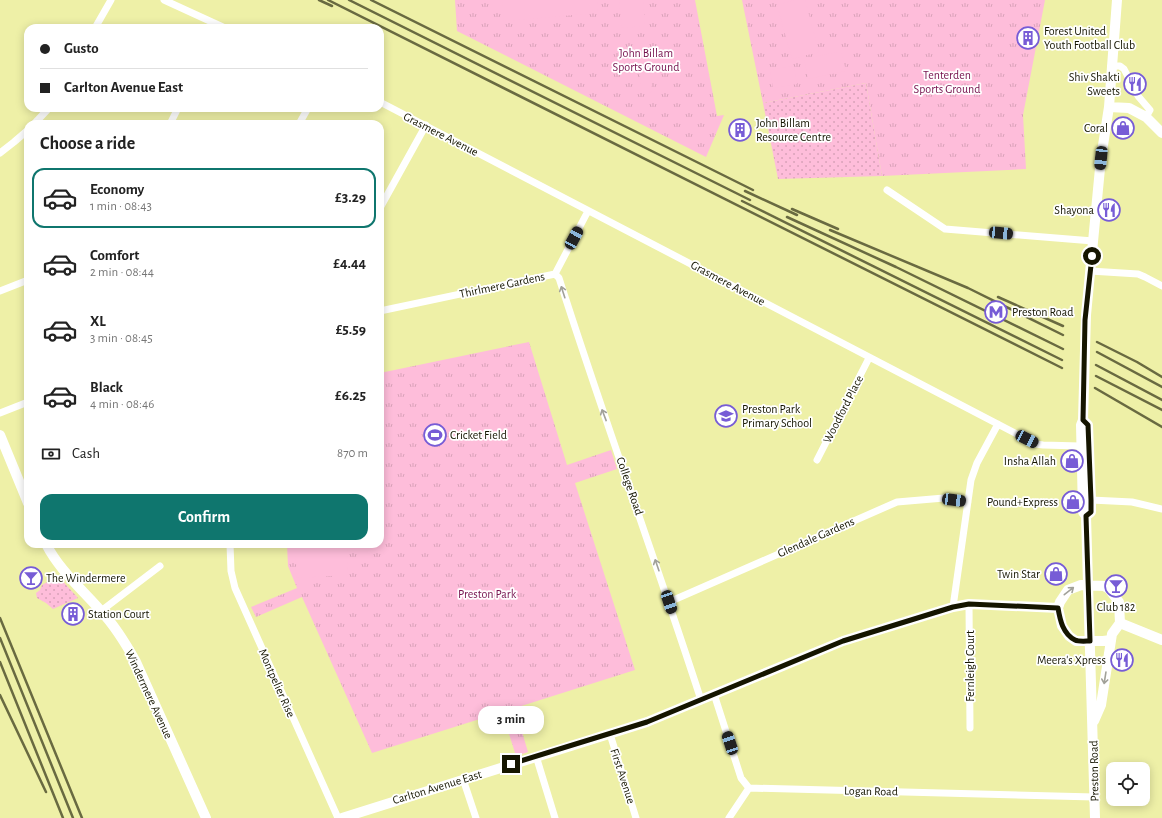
<!DOCTYPE html>
<meta charset="utf-8">
<style>
body{margin:0;font-family:"Alegreya Sans",sans-serif;background:#f2f2f2;color:#222;height:100vh;display:flex;flex-direction:column;font-size:15px;white-space:nowrap}
*{box-sizing:border-box;margin:0}
p{font-size:13px;color:#767676}
.icon{flex:none;width:22px;height:22px;fill:none;stroke:currentColor;stroke-width:2;stroke-linecap:round;stroke-linejoin:round}
.map{position:relative;flex:1;overflow:hidden}
.details{position:absolute;left:24px;top:120px;width:360px;height:428px;display:flex;flex-direction:column;background:#fff;border-radius:12px;box-shadow:0 2px 10px #0003}
.details>*{flex:none}
.banner{position:absolute;left:24px;top:24px;width:360px;height:88px;border-radius:12px;box-shadow:0 2px 10px #0003;display:grid;align-content:center;height:88px;padding:0 16px;background:#fff}
.buttons{position:absolute;left:1106px;top:762px;display:grid;gap:8px}
.buttons a{display:grid;place-items:center;width:44px;height:44px;border-radius:8px;background:#fff;box-shadow:0 2px 10px #0003;font-size:20px}
.end{position:absolute;width:18px;height:18px;margin:-9px;border:5px solid #151500;background:#fff;box-shadow:0 0 0 2px #fff}
.from{border-radius:50%}
.bubble{position:absolute;height:28px;border-radius:12px;background:#fff;box-shadow:0 2px 10px #0003;font-size:13px;font-weight:700;line-height:28px;text-align:center}
.car{position:absolute;width:12px;height:24px;margin:-12px -6px;border-radius:5px;box-shadow:0 0 3px 1px #0007;background:linear-gradient(#222 24%,#8ab4d8 0 40%,#222 0 76%,#8ab4d8 0 86%,#222 0)}
.banner b{display:flex;align-items:center;gap:14px;height:38px;font-size:15px}
.banner b+b{border-top:1px solid #e0e0e0}
.banner i{width:10px;height:10px;background:#222}
ul{padding:0;list-style:none}
li{display:flex;align-items:center;gap:12px;height:60px;margin:0 8px 6px;padding:0 8px;border:2px solid transparent;border-radius:12px}
li div{flex:1}
li b{display:block;font-size:15px}
li em{font-style:normal;font-weight:700}
li.active{border-color:#0f766e}
li>.icon{width:36px;height:36px;stroke-width:1.5}
h2{padding:0 16px;font-size:18px;line-height:48px}
.pay{display:flex;align-items:center;gap:10px;height:44px;padding:0 16px;font-size:15px}
.pay p{margin-inline-start:auto}
.cta{display:flex;gap:8px;margin-top:auto;padding:8px 16px}
.cta a{flex:1;height:46px;border-radius:12px;background:#0f766e;color:#fff;font-size:16px;font-weight:700;line-height:46px;text-align:center}
.map>svg:first-child{display:block}
.grass{fill:url(#grass-dots)}
.park{fill:url(#park-tufts)}
.pitch{fill:#febdda}
.lines{fill:none;stroke-linecap:round;stroke-linejoin:round}
.street{stroke:#fff;stroke-width:7}
.secondary{stroke:#fff;stroke-width:10}
.rail{stroke:#696a41;stroke-width:2.5}
.oneway{stroke:#a1a199}
.route{stroke:#151500;stroke-width:5}
.labels{text-anchor:middle;dominant-baseline:central;stroke-width:3.5;stroke-linejoin:round;paint-order:stroke}
.poi-label{font-size:12px;fill:#151500;stroke:#fff;text-anchor:start}
.park-label{font-size:12px;fill:#76124e;stroke:#fff}
.street-label{font-size:12px;fill:#151500;stroke:#fff}
</style>
<div class="map">
<svg width="1162" height="818" viewBox="0 0 1162 818">
<defs>
<pattern id="grass-dots" width="8" height="8" patternUnits="userSpaceOnUse"><rect width="8" height="8" fill="#febdda"/><path d="M2 2h.1M6 6h.1" fill="none" stroke="#d9a2b9" stroke-width="1.8" stroke-linecap="round"/></pattern>
<pattern id="park-tufts" width="24" height="20" patternUnits="userSpaceOnUse"><rect width="24" height="20" fill="#febdda"/><path d="M3 7l-1-3M5 7V3M7 7l1-3M15 17l-1-3M17 17v-4M19 17l1-3" fill="none" stroke="#d9a2b9"/></pattern>
</defs>
<rect width="100%" height="100%" fill="#eef0a7"/>
<path class="grass" d="M866,83L882,176L778,179L763,103Z
M58,576L78,598L53,609L46,603L37,598L36,593L40,590L42,585Z"/>
<path class="park" d="M455,0H695L717,116L724,115L706,157L457,31Z
M742,0H1045L1023,115L1026,169L882,176L866,83L763,103Z
M529,342L567,465L611,450L617,469L575,483L635,670L515,708L528,752L516,756L502,712L372,753L302,597L256,617L251,607L297,588L288,566L287,544H380V373Z"/>
<path class="pitch" d="M502,0H597L598,13L504,21Z
M619,0H643L645,26L622,28Z
M795,0H805L819,52L792,59L777,5Z
M648,49L652,92L642,93L637,50Z
M841,51L846,71L808,79L804,59Z
M794,66L797,84L773,88L770,70Z
M295,544H347L348,575L297,578Z"/>
<g class="lines">
<path class="street" d="M164,0L225,28
M95,28L111,0
M1111,66H1120L1124,69L1138,96L1150,110L1146,117
M380,102L1036,444L1043,445L1080,446
M34,124L49,108
M170,124L178,108
M299,124L308,108
M0,153L14,142L28,130
M887,190L945,229L1093,241
M380,208L426,125
M1090,271L1138,274L1145,277L1162,286
M555,274L559,278C604,419 655,558 701,700
M0,291L28,280
M380,311L555,274L588,211
M0,413L28,402
M817,460L869,358
M1091,500L1132,502L1162,509
M230,544L231,571L235,588L338,818
M669,602L897,502L944,498L968,502
M969,604L970,728
M953,607L971,480L977,463L998,424
M101,611L160,566
M714,694L741,778L749,788L1094,797
M610,734L636,818
M536,756L555,818
M463,779L476,818
M729,818L749,788"/>
<path class="secondary" d="M1109,107L1129,108L1146,117L1162,133
M1083,420L1088,425L1091,500V512L1086,516
M0,435L28,503
M46,544C60,571 81,588 101,611C115,626 126,644 136,662L206,818
M1120,623L1162,640
M1094,721L1101,705L1112,634L1120,623L1119,602L1109,589L1104,586L1081,585L1068,590L1060,602L1058,608L1062,626L1069,636L1076,641H1103L1111,640
M342,818L647,722L843,641L953,607L969,604L1058,608
M1095,818L1086,516L1083,512L1081,425L1083,420L1086,315L1101,158L1109,107L1117,0"/>
<path class="rail" d="M319,0L332,6
M328,0L1062,368
M349,0L750,200
M371,0L753,190
M745,191L797,215
M742,201L1062,360
M792,209L838,229
M787,217L896,267L1063,349
M830,230L968,288L1063,335
M998,297L1063,326
M1097,342L1137,362L1162,377
M1097,352L1162,387
M1096,365L1162,400
M1096,376L1162,410
M1095,388L1162,427
M0,618L82,818
M0,638L73,818
M0,662L63,818
M0,695L46,792"/>
</g>
<defs><path id="oneway-shaft" d="M-6 0H5M1.5-3L5.5 0L1.5 3" fill="none" stroke-width="1.6" stroke-linecap="round" stroke-linejoin="round"/></defs>
<g class="oneway">
<use href="#oneway-shaft" transform="translate(563 292) rotate(-108)"/>
<use href="#oneway-shaft" transform="translate(604 415) rotate(-111)"/>
<use href="#oneway-shaft" transform="translate(657 565) rotate(-109)"/>
<use href="#oneway-shaft" transform="translate(1069 591) rotate(-38)"/>
<use href="#oneway-shaft" transform="translate(1105 678) rotate(99)"/>
</g>
<g class="lines">
<path class="route" d="M511,764L647,722L843,641L953,607L969,604L1058,608C1060,620 1063,634 1075,640C1079,642 1086,641 1090,641L1086,516L1091,512V500L1088,425L1083,420L1085,320L1092,256"/>
</g>
<defs>
<g id="building-ring" transform="scale(1.15)"><circle r="9.5" fill="#fff" stroke="#775cd6" stroke-width="1.5"/><path d="M-4-6H4V6H1V3H-1V6H-4ZM-2.5-4.3h1.7v1.8h-1.7ZM.8-4.3h1.7v1.8H.8ZM-2.5-1h1.7V.8h-1.7ZM.8-1h1.7V.8H.8Z" fill="#775cd6"/></g>
<g id="restaurant-ring" transform="scale(1.15)"><circle r="9.5" fill="#fff" stroke="#775cd6" stroke-width="1.5"/><path d="M-5-6h1v4h1v-4h1v4h1v-4h1v5L-1.5 .5V6h-2V.5L-5-1ZM5-6V6H3V1.5H1.5Q1.5-4 5-6Z" fill="#775cd6"/></g>
<g id="shop-ring" transform="scale(1.15)"><circle r="9.5" fill="#fff" stroke="#775cd6" stroke-width="1.5"/><path d="M-5-2.5h2.3a2.7 3.5 0 0 1 5.4 0H5L5.5 6h-11ZM-1.5-2.5h3a1.5 2.3 0 0 0-3 0Z" fill="#775cd6"/></g>
<g id="metro-ring" transform="scale(1.15)"><circle r="9.5" fill="#fff" stroke="#775cd6" stroke-width="1.5"/><path d="M-5.5 5V-5H-3L0 0L3-5H5.5V5H3V-.5L0 4L-3-.5V5Z" fill="#775cd6"/></g>
<g id="school-ring" transform="scale(1.15)"><circle r="9.5" fill="#fff" stroke="#775cd6" stroke-width="1.5"/><path d="M0-5L7-2L0 1L-7-2ZM-4 1L0 2.5L4 1V4Q0 6-4 4Z" fill="#775cd6"/></g>
<g id="stadium-ring" transform="scale(1.15)"><circle r="9.5" fill="#fff" stroke="#775cd6" stroke-width="1.5"/><path d="M0-5a6.5 5 0 1 0 0 10a6.5 5 0 1 0 0-10ZM-3.5-1.8h7v3.6h-7Z" fill="#775cd6"/></g>
<g id="bar-ring" transform="scale(1.15)"><circle r="9.5" fill="#fff" stroke="#775cd6" stroke-width="1.5"/><path d="M-6-5H6L.8 .8V4.5H3.5V6h-7V4.5H-.8V.8Z" fill="#775cd6"/></g>
</defs>
<g fill-rule="evenodd">
<use href="#building-ring" x="1028" y="38"/>
<use href="#restaurant-ring" x="1135" y="84"/>
<use href="#shop-ring" x="1123" y="128"/>
<use href="#building-ring" x="740" y="130"/>
<use href="#restaurant-ring" x="1109" y="210"/>
<use href="#metro-ring" x="996" y="312"/>
<use href="#school-ring" x="726" y="416"/>
<use href="#stadium-ring" x="435" y="435"/>
<use href="#shop-ring" x="1072" y="461"/>
<use href="#shop-ring" x="1073" y="502"/>
<use href="#shop-ring" x="1056" y="574"/>
<use href="#bar-ring" x="31" y="578"/>
<use href="#bar-ring" x="1116" y="586"/>
<use href="#building-ring" x="73" y="614"/>
<use href="#restaurant-ring" x="1122" y="660"/>
</g>
<g class="labels">
<g class="poi-label">
<text x="1044" y="31">Forest United<tspan x="1044" dy="14">Youth Football Club</tspan></text>
<text x="1120" y="77" text-anchor="end">Shiv Shakti<tspan x="1120" dy="14">Sweets</tspan></text>
<text x="756" y="123">John Billam<tspan x="756" dy="14">Resource Centre</tspan></text>
<text x="1108" y="128" text-anchor="end">Coral</text>
<text x="1094" y="210" text-anchor="end">Shayona</text>
<text x="1012" y="312">Preston Road</text>
<text x="742" y="409">Preston Park<tspan x="742" dy="14">Primary School</tspan></text>
<text x="450" y="435">Cricket Field</text>
<text x="1056" y="461" text-anchor="end">Insha Allah</text>
<text x="1058" y="502" text-anchor="end">Pound+Express</text>
<text x="1040" y="574" text-anchor="end">Twin Star</text>
<text x="46" y="578">The Windermere</text>
<text x="1116" y="607" text-anchor="middle">Club 182</text>
<text x="88" y="614">Station Court</text>
<text x="1106" y="660" text-anchor="end">Meera's Xpress</text>
</g>
<g class="park-label">
<text x="646" y="53">John Billam<tspan x="646" dy="14">Sports Ground</tspan></text>
<text x="947" y="75">Tenterden<tspan x="947" dy="14">Sports Ground</tspan></text>
<text x="487" y="594">Preston Park</text>
</g>
<g class="street-label">
<text transform="translate(441 134) rotate(27)">Grasmere Avenue</text>
<text transform="translate(728 283) rotate(28)">Grasmere Avenue</text>
<text transform="translate(502 285) rotate(-12)">Thirlmere Gardens</text>
<text transform="translate(843 409) rotate(-63)">Woodford Place</text>
<text transform="translate(630 486) rotate(71)">College Road</text>
<text transform="translate(816 537) rotate(-24)">Glendale Gardens</text>
<text transform="translate(970 666) rotate(-90)">Fernleigh Court</text>
<text transform="translate(277 683) rotate(66)">Montpelier Rise</text>
<text transform="translate(149 694) rotate(65)">Windermere Avenue</text>
<text transform="translate(1094 771) rotate(-91)">Preston Road</text>
<text transform="translate(623 776) rotate(72)">First Avenue</text>
<text transform="translate(437 787) rotate(-17)">Carlton Avenue East</text>
<text transform="translate(871 791) rotate(1)">Logan Road</text>
</g>
</g>
</svg>
<div class="buttons">
<a><svg class="icon" aria-label="locate" viewBox="0 0 24 24"><circle cx="12" cy="12" r="6"/><path d="M12 2v4M12 18v4M2 12h4M18 12h4"/></svg></a>
</div>
<i class="end from" style="left:1092px;top:256px"></i>
<i class="end" style="left:511px;top:764px"></i>
<div class="bubble" style="left:478px;top:706px;width:66px">3 min</div>
<i class="car" style="left:1101px;top:158px;rotate:186deg"></i>
<i class="car" style="left:1001px;top:233px;rotate:95deg"></i>
<i class="car" style="left:574px;top:238px;rotate:28deg"></i>
<i class="car" style="left:1027px;top:439px;rotate:117deg"></i>
<i class="car" style="left:954px;top:500px;rotate:97deg"></i>
<i class="car" style="left:669px;top:602px;rotate:162deg"></i>
<i class="car" style="left:730px;top:743px;rotate:342deg"></i>
<div class="banner">
<b><i class="from"></i>Gusto</b>
<b><i></i>Carlton Avenue East</b>
</div>
<section class="details">
<h2>Choose a ride</h2>
<ul>
<li class="active"><svg class="icon" aria-label="car" viewBox="0 0 24 24"><path d="M5 17H2v-5l4-1 3-4h7l3 4 3 1v5h-3M9 17h6M6 11h13"/><circle cx="7" cy="17" r="2"/><circle cx="17" cy="17" r="2"/></svg><div><b>Economy</b><p>1 min · 08:43</p></div><em>£3.29</em></li>
<li><svg class="icon" aria-label="car" viewBox="0 0 24 24"><path d="M5 17H2v-5l4-1 3-4h7l3 4 3 1v5h-3M9 17h6M6 11h13"/><circle cx="7" cy="17" r="2"/><circle cx="17" cy="17" r="2"/></svg><div><b>Comfort</b><p>2 min · 08:44</p></div><em>£4.44</em></li>
<li><svg class="icon" aria-label="car" viewBox="0 0 24 24"><path d="M5 17H2v-5l4-1 3-4h7l3 4 3 1v5h-3M9 17h6M6 11h13"/><circle cx="7" cy="17" r="2"/><circle cx="17" cy="17" r="2"/></svg><div><b>XL</b><p>3 min · 08:45</p></div><em>£5.59</em></li>
<li><svg class="icon" aria-label="car" viewBox="0 0 24 24"><path d="M5 17H2v-5l4-1 3-4h7l3 4 3 1v5h-3M9 17h6M6 11h13"/><circle cx="7" cy="17" r="2"/><circle cx="17" cy="17" r="2"/></svg><div><b>Black</b><p>4 min · 08:46</p></div><em>£6.25</em></li>
</ul>
<div class="pay"><svg class="icon" aria-label="cash" viewBox="0 0 24 24"><path d="M3 7h18v10H3z"/><circle cx="12" cy="12" r="2"/></svg>Cash<p>870 m</p></div>
<div class="cta"><a>Confirm</a></div>
</section>
</div>
